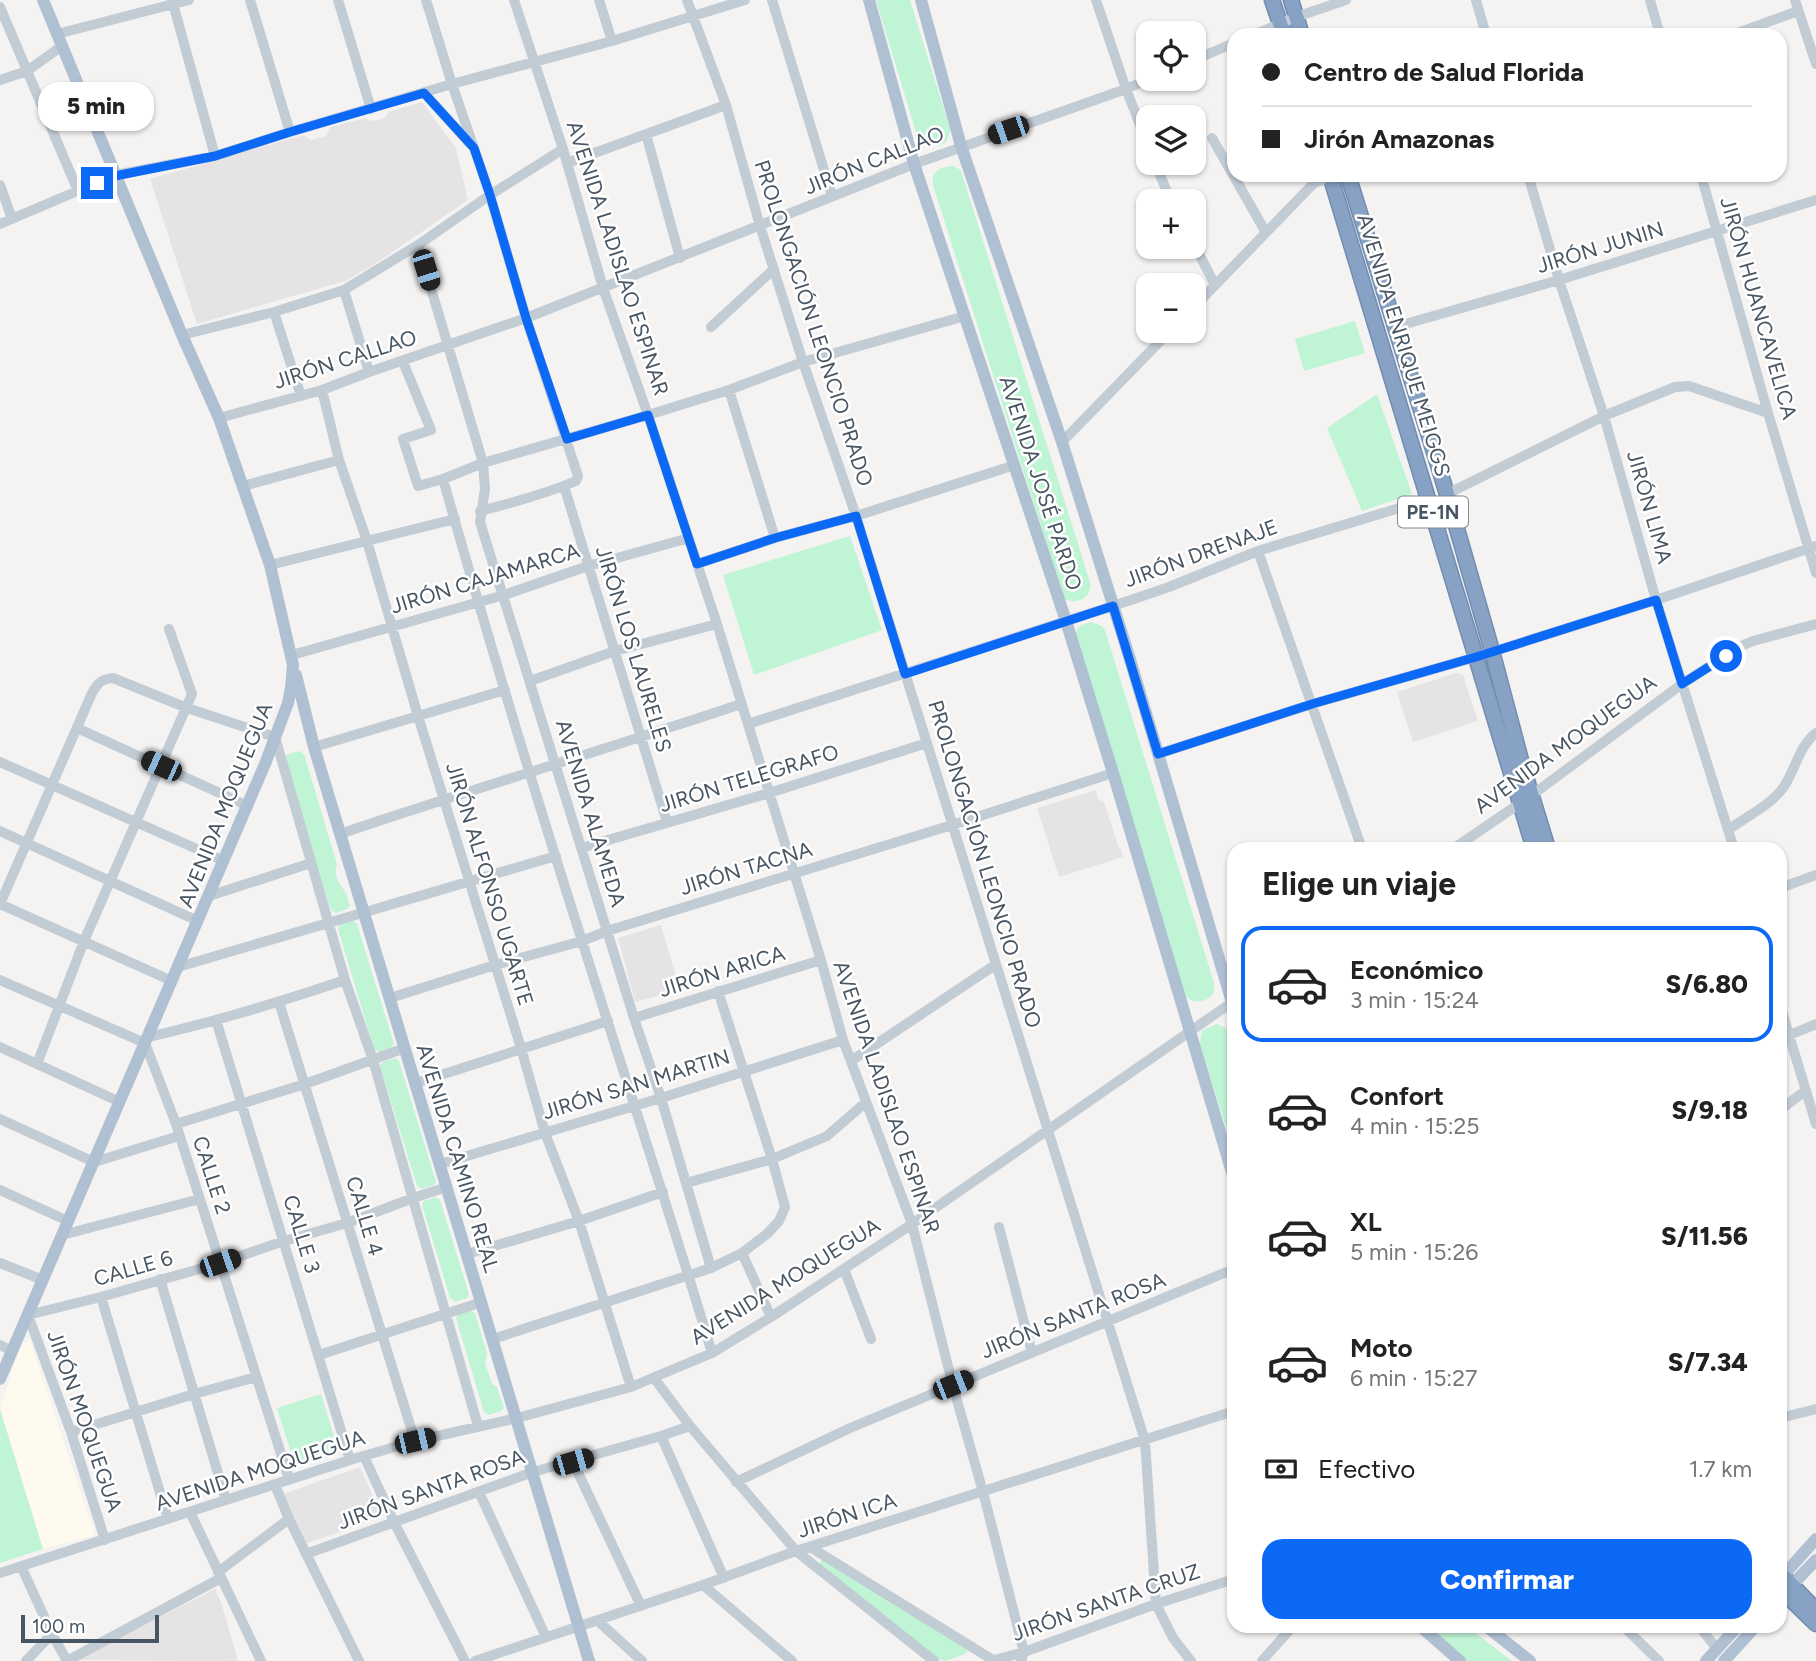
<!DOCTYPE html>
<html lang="es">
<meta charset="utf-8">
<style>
body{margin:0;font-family:Figtree,sans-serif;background:#f2f2f2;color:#222;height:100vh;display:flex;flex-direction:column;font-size:26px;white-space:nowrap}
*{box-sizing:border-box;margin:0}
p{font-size:23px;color:#767676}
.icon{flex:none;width:38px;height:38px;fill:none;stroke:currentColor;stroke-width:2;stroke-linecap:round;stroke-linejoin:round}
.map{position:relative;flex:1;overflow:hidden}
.details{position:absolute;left:1227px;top:842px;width:560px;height:791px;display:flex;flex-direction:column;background:#fff;border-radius:21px;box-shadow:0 2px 5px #0004}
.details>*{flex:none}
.banner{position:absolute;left:1227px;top:28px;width:560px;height:154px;border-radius:21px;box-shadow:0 2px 5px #0004;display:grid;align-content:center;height:154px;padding:0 35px;background:#fff}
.buttons{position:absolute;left:1136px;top:21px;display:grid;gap:14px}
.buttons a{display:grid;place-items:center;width:70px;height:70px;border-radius:14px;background:#fff;box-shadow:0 2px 5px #0004;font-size:35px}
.scale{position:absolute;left:21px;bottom:18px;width:138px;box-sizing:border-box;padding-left:7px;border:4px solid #485562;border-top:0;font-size:19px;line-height:24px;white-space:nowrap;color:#485562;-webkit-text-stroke:5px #fff;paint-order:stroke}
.end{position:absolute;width:32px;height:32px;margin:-16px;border:9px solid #0b69f6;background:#fff;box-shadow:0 0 0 4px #fff}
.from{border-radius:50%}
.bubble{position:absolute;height:49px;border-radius:21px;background:#fff;box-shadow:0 2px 5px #0004;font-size:23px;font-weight:800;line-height:49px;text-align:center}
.car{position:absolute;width:21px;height:42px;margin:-21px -10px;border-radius:9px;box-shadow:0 0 5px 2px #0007;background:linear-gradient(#222 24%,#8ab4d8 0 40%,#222 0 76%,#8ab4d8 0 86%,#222 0)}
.banner b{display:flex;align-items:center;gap:24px;height:66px;font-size:26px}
.banner b+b{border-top:2px solid #e0e0e0}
.banner i{width:18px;height:18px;background:#222}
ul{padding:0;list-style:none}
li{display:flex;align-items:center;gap:21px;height:116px;margin:0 14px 10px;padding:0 21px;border:4px solid transparent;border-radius:21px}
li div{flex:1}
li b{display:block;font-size:26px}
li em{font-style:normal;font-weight:800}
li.selected{border-color:#0b69f6}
li>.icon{width:63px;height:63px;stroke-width:1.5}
h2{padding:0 35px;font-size:32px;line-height:84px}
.pay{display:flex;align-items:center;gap:18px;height:77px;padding:0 35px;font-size:26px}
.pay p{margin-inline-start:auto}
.cta{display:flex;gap:14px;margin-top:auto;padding:14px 35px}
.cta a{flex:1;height:80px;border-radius:21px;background:#0b69f6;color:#fff;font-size:28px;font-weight:800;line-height:80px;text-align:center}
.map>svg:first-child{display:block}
.commercial{fill:#fefaed}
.education{fill:#e6e3e4}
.green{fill:#bff4d5}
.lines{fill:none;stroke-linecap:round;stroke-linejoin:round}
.highway-casing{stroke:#728db0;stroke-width:17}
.minor{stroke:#c2ccd5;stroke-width:10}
.major{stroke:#b0c0d3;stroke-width:12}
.highway{stroke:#87a2c4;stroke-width:14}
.route{stroke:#0b69f6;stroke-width:9}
.labels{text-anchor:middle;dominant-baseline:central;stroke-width:5;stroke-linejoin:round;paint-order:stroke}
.shield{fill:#fff;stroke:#7f8891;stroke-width:2}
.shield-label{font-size:19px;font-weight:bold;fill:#485562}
.street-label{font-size:21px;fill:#485562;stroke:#fff}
</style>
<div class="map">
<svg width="1816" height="1661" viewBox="0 0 1816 1661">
<rect width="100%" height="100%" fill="#f5f2f2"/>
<path class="commercial" d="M30,1341L95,1535L43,1549L0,1409L21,1343Z"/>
<path class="education" d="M422,102L456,148L468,200L375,264L345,281L197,324L150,179L304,135L311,140L326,136L330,127L365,118L372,121L385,118L388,112Z
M1456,673L1463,675L1478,721L1413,742L1397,692Z
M1096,790L1098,799L1104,802L1119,848H1121L1123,857L1059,877L1037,808Z
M661,925L680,990L635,1002L618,938Z
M360,1467L382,1517L305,1544L283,1494Z
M215,1589L221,1602L238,1661L76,1660Z"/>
<path class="green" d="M876,0H910L950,129C948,153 927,148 916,132Z
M953,166L961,170L962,174L1090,582C1093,598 1077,605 1064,599L933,185C931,171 940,167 953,166Z
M1355,321L1365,353L1304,371L1295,339Z
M1377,394L1412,494L1362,511L1327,428Z
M850,536L882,630L754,675L723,575Z
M1091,622L1102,626L1105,630L1214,983V992C1207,1003 1194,1004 1185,996L1075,633L1081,625Z
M299,751L304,754L337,864C333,877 340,884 346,893C348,897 348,902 350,906L347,909L336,913L331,910L284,763L286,755Z
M352,920L357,924L394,1044L391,1048L379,1052L374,1049L338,929L340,924Z
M1217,1024C1229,1028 1230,1035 1234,1046V1153L1200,1044L1201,1034L1203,1030Z
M395,1058L399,1061L436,1182L434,1185L422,1189L417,1186L380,1066L383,1062Z
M436,1197L440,1200L469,1294L467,1298L455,1302L450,1298L422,1205L424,1201Z
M470,1310L475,1313L487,1354L485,1363L492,1384L497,1387L504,1408L501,1411L489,1415L484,1412L456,1318L458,1314Z
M321,1394L339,1453L295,1465L277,1408Z
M0,1409L43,1549L0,1563Z
M821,1560H825L967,1650V1653L946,1661L938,1659L819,1565Z
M1423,1626H1466L1512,1661H1465Z"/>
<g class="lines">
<g class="highway-casing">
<path id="highway" d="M1272,0L1284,35
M1291,0L1302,35
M1330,175L1534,849
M1348,175L1447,494L1492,651L1522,764L1548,849
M1780,1573L1816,1610
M1780,1589L1816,1624"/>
</g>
<path class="minor" d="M172,0L215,156
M250,0L290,132
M338,0L371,109
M426,0L452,84L490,195L526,318L578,476L576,481C545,494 512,503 480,511
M514,0L563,149L603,288L648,415L717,624L821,960L843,1040L912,1224L953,1386L983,1492L1024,1652L1021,1661
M599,0L612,41
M687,0L726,105L760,226L803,362L856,516L1145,1441L1156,1604L1173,1638L1191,1661
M772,0L832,196
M1096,0L1126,89L1148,145
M1476,0L1486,35
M1650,0L1660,35
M1795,0L1816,64
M0,7L78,191
M57,34L189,0
M1253,35L1296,17L1346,0
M1732,35L1798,11
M1194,60L1234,43
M0,80L27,71L62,46
M424,93L471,145
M646,134L680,258
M1212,138L1265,231
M567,163L726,105
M1155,163L1171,201
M1528,175L1559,280L1604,416L1656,600L1734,849
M1701,175L1768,413L1816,573
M0,185L12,219
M0,224L115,175L215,156L290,132L452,84L612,41L745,0
M1194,244L1215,285
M418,245L483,463L485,489L480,522L634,1018L661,1098L711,1268L493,1339
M344,290L369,372
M1194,307L1314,183L1336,175
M274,312L301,396
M711,327L774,269
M1395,327L1559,280L1816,200
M182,335L274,312L344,290L418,245L490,195L563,149
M403,362L431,430L403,439L418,486L443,479L483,463L648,415L729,390L803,362L965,316
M322,390L339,460L367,541L418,716L521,1048L545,1133L579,1221L631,1387
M729,390L775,538
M219,418L322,390L369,372L526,318L914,164L1126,89L1149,79
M1062,442L1170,331
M443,479C487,635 534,790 583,944C626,1081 671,1216 712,1353
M243,486L339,460
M564,486L667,822
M1447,494L1604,416L1675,387L1689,386L1768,413
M1258,551L1362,849
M697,564L775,538L856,516L1015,465
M270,565L455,519
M292,655L504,595L588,566L689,538
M530,681L615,651L717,624
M748,724L1113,606L1169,587L1258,551L1429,499
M77,728L248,806
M314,747L505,690
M1158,754L1312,704L1476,657L1656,600L1816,546
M0,762L224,861
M1728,830C1747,816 1772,805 1785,785C1795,769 1800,745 1816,733
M0,831L198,921
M340,834C473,789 607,749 741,704
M581,848L769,793L927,743
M1453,849L1532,795L1682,684L1739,647L1753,641L1816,624
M1780,888L1816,875
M209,896L311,863
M0,904L92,693C98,683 101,679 113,678L187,708L275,737L345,980L373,1060L478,1426
M0,904L172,981
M178,967L556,856
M0,980L145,1043L176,1124L289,1479
M390,998L495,965L582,941L607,931L952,825L1113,773
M279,1002L415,1441
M1780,1005L1816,1124
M634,1018L821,960
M216,1020L350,1460
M148,1037C215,1022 280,1002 345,980
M1780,1039L1816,1024
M0,1047L120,1102
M851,1061L995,965
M37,1064L84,941L192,694L169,629
M416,1083L608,1021
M1780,1110L1805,1091
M0,1119L94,1162L179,1136
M176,1124L305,1084L405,1048
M440,1164L661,1098L843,1040
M686,1183L772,1159L820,1139L827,1136L865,1103
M0,1190L68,1221
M999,1227L1032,1353
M62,1235L200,1199
M742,1253L771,1317
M467,1254L579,1221L663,1192
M0,1263L43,1280
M711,1268L742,1253L767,1234L779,1221L785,1207L772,1159L718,991
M844,1269L871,1339
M160,1279L226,1500
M101,1297L168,1519
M0,1345L12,1351
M319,1355L482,1302
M654,1378L690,1426L796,1551L934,1661
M1780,1418L1816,1409
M71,1432L194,1394L256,1377
M661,1436L724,1578
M364,1456L394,1522L465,1661
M573,1462L641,1606
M736,1482L850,1428L1234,1269
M275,1485L289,1519L359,1661
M479,1492L546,1637
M190,1512L261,1661
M105,1540L71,1432L28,1315L101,1297L220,1263L284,1241L347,1223L413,1198L447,1187
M810,1547L993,1660
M306,1554L533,1472L661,1436L690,1426
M17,1568L21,1566L52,1634L67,1661
M218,1572L289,1519
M0,1573L350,1460L415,1441L517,1418L631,1387L712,1353L771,1317L912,1224L1234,1001
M703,1585L792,1661
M598,1621L642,1661
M1623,1626L1659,1661
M1699,1626L1717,1649
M26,1661L52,1634
M67,1661L221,1578
M475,1661L703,1585L796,1551L1234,1411
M991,1661L1024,1652L1156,1604L1234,1579
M1262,1661L1293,1626"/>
<path class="major" d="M869,0L914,164L1066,621L1113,773L1234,1179
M921,0L961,146L1062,442L1129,656L1234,1009
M296,675L314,747L589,1661
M0,1379L265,764L288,703L291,688L293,665L270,565L219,418L182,335L43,0
M1780,1579L1816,1539
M1787,1590L1816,1560
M1420,1626L1460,1661
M1486,1626L1530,1661
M1706,1661L1738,1626
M1724,1661L1756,1626"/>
<use href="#highway" class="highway"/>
</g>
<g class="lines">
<path class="route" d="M97,183L115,176L215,156L290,132L424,93L474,148L490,195L526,318L567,439L648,415L697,564L775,538L856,516L905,674L1113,606L1158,754L1312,704L1476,657L1656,600L1682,684L1726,656"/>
</g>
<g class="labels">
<rect class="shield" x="1398" y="496.5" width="70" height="31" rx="5"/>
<g class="shield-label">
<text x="1433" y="512">PE-1N</text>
</g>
<g class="street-label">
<text transform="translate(874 160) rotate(-22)">JIRÓN CALLAO</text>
<text transform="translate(1600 247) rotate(-17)">JIRÓN JUNIN</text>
<text transform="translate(618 258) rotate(72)">AVENIDA LADISLAO ESPINAR</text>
<text transform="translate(1759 308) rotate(74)">JIRÓN HUANCAVELICA</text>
<text transform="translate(814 323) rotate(72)">PROLONGACIÓN LEONCIO PRADO</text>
<text transform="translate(1404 345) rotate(73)">AVENIDA ENRIQUE MEIGGS</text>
<text transform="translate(345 359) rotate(-18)">JIRÓN CALLAO</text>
<text transform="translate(1041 483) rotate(72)">AVENIDA JOSÉ PARDO</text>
<text transform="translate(1650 507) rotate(74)">JIRÓN LIMA</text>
<text transform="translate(1201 553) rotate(-20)">JIRÓN DRENAJE</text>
<text transform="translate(485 578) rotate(-17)">JIRÓN CAJAMARCA</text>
<text transform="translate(634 649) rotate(73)">JIRÓN LOS LAURELES</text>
<text transform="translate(1565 744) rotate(-36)">AVENIDA MOQUEGUA</text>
<text transform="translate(749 778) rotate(-17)">JIRÓN TELEGRAFO</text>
<text transform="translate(225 805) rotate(-68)">AVENIDA MOQUEGUA</text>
<text transform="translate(591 813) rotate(73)">AVENIDA ALAMEDA</text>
<text transform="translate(985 864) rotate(73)">PROLONGACIÓN LEONCIO PRADO</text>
<text transform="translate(746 868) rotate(-17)">JIRÓN TACNA</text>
<text transform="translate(490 884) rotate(73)">JIRÓN ALFONSO UGARTE</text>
<text transform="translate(722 971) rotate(-17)">JIRÓN ARICA</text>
<text transform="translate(636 1084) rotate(-17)">JIRÓN SAN MARTIN</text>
<text transform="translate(887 1097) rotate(71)">AVENIDA LADISLAO ESPINAR</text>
<text transform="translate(458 1158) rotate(73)">AVENIDA CAMINO REAL</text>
<text transform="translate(212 1175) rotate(72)">CALLE 2</text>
<text transform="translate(365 1216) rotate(73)">CALLE 4</text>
<text transform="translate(302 1234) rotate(73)">CALLE 3</text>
<text transform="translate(133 1268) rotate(-16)">CALLE 6</text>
<text transform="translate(785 1281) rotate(-32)">AVENIDA MOQUEGUA</text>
<text transform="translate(1073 1315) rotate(-22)">JIRÓN SANTA ROSA</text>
<text transform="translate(85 1421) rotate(71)">JIRÓN MOQUEGUA</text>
<text transform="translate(260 1470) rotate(-18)">AVENIDA MOQUEGUA</text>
<text transform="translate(431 1489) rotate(-20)">JIRÓN SANTA ROSA</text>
<text transform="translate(847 1515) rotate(-18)">JIRÓN ICA</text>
<text transform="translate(1106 1602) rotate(-19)">JIRÓN SANTA CRUZ</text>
</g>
</g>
</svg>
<div class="buttons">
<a><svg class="icon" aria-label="locate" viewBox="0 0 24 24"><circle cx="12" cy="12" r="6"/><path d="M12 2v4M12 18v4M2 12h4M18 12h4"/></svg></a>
<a><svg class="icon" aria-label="layers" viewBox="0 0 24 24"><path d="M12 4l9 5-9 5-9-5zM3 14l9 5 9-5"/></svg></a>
<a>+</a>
<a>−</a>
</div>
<div class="scale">100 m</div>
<i class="end from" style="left:1726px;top:656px"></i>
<i class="end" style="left:97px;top:183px"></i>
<div class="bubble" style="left:38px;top:82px;width:116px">5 min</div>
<i class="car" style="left:1008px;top:130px;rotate:251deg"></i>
<i class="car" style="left:426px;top:270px;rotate:163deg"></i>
<i class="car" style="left:161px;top:766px;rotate:294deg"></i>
<i class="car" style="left:220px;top:1263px;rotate:71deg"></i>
<i class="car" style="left:953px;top:1385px;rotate:68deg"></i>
<i class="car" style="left:415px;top:1441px;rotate:77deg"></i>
<i class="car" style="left:573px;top:1462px;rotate:74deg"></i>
<div class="banner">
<b><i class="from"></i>Centro de Salud Florida</b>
<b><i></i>Jirón Amazonas</b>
</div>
<section class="details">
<h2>Elige un viaje</h2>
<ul>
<li class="selected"><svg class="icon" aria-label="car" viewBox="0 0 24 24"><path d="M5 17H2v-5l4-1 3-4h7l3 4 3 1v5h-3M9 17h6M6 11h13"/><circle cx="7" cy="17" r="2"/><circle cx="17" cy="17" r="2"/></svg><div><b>Económico</b><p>3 min · 15:24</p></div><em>S/6.80</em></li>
<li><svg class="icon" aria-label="car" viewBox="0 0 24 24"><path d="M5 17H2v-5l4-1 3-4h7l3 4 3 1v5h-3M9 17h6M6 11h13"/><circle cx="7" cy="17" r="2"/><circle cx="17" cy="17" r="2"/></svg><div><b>Confort</b><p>4 min · 15:25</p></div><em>S/9.18</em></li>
<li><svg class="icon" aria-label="car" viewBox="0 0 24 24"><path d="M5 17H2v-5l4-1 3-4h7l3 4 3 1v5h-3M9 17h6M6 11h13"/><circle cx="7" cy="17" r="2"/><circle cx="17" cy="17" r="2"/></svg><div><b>XL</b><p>5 min · 15:26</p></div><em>S/11.56</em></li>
<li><svg class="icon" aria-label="car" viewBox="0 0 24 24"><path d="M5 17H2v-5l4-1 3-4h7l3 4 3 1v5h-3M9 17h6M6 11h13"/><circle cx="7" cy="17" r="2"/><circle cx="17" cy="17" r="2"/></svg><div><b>Moto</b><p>6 min · 15:27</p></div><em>S/7.34</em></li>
</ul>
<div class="pay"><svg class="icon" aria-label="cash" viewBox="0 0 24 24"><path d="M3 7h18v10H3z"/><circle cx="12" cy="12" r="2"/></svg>Efectivo<p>1.7 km</p></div>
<div class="cta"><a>Confirmar</a></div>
</section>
</div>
